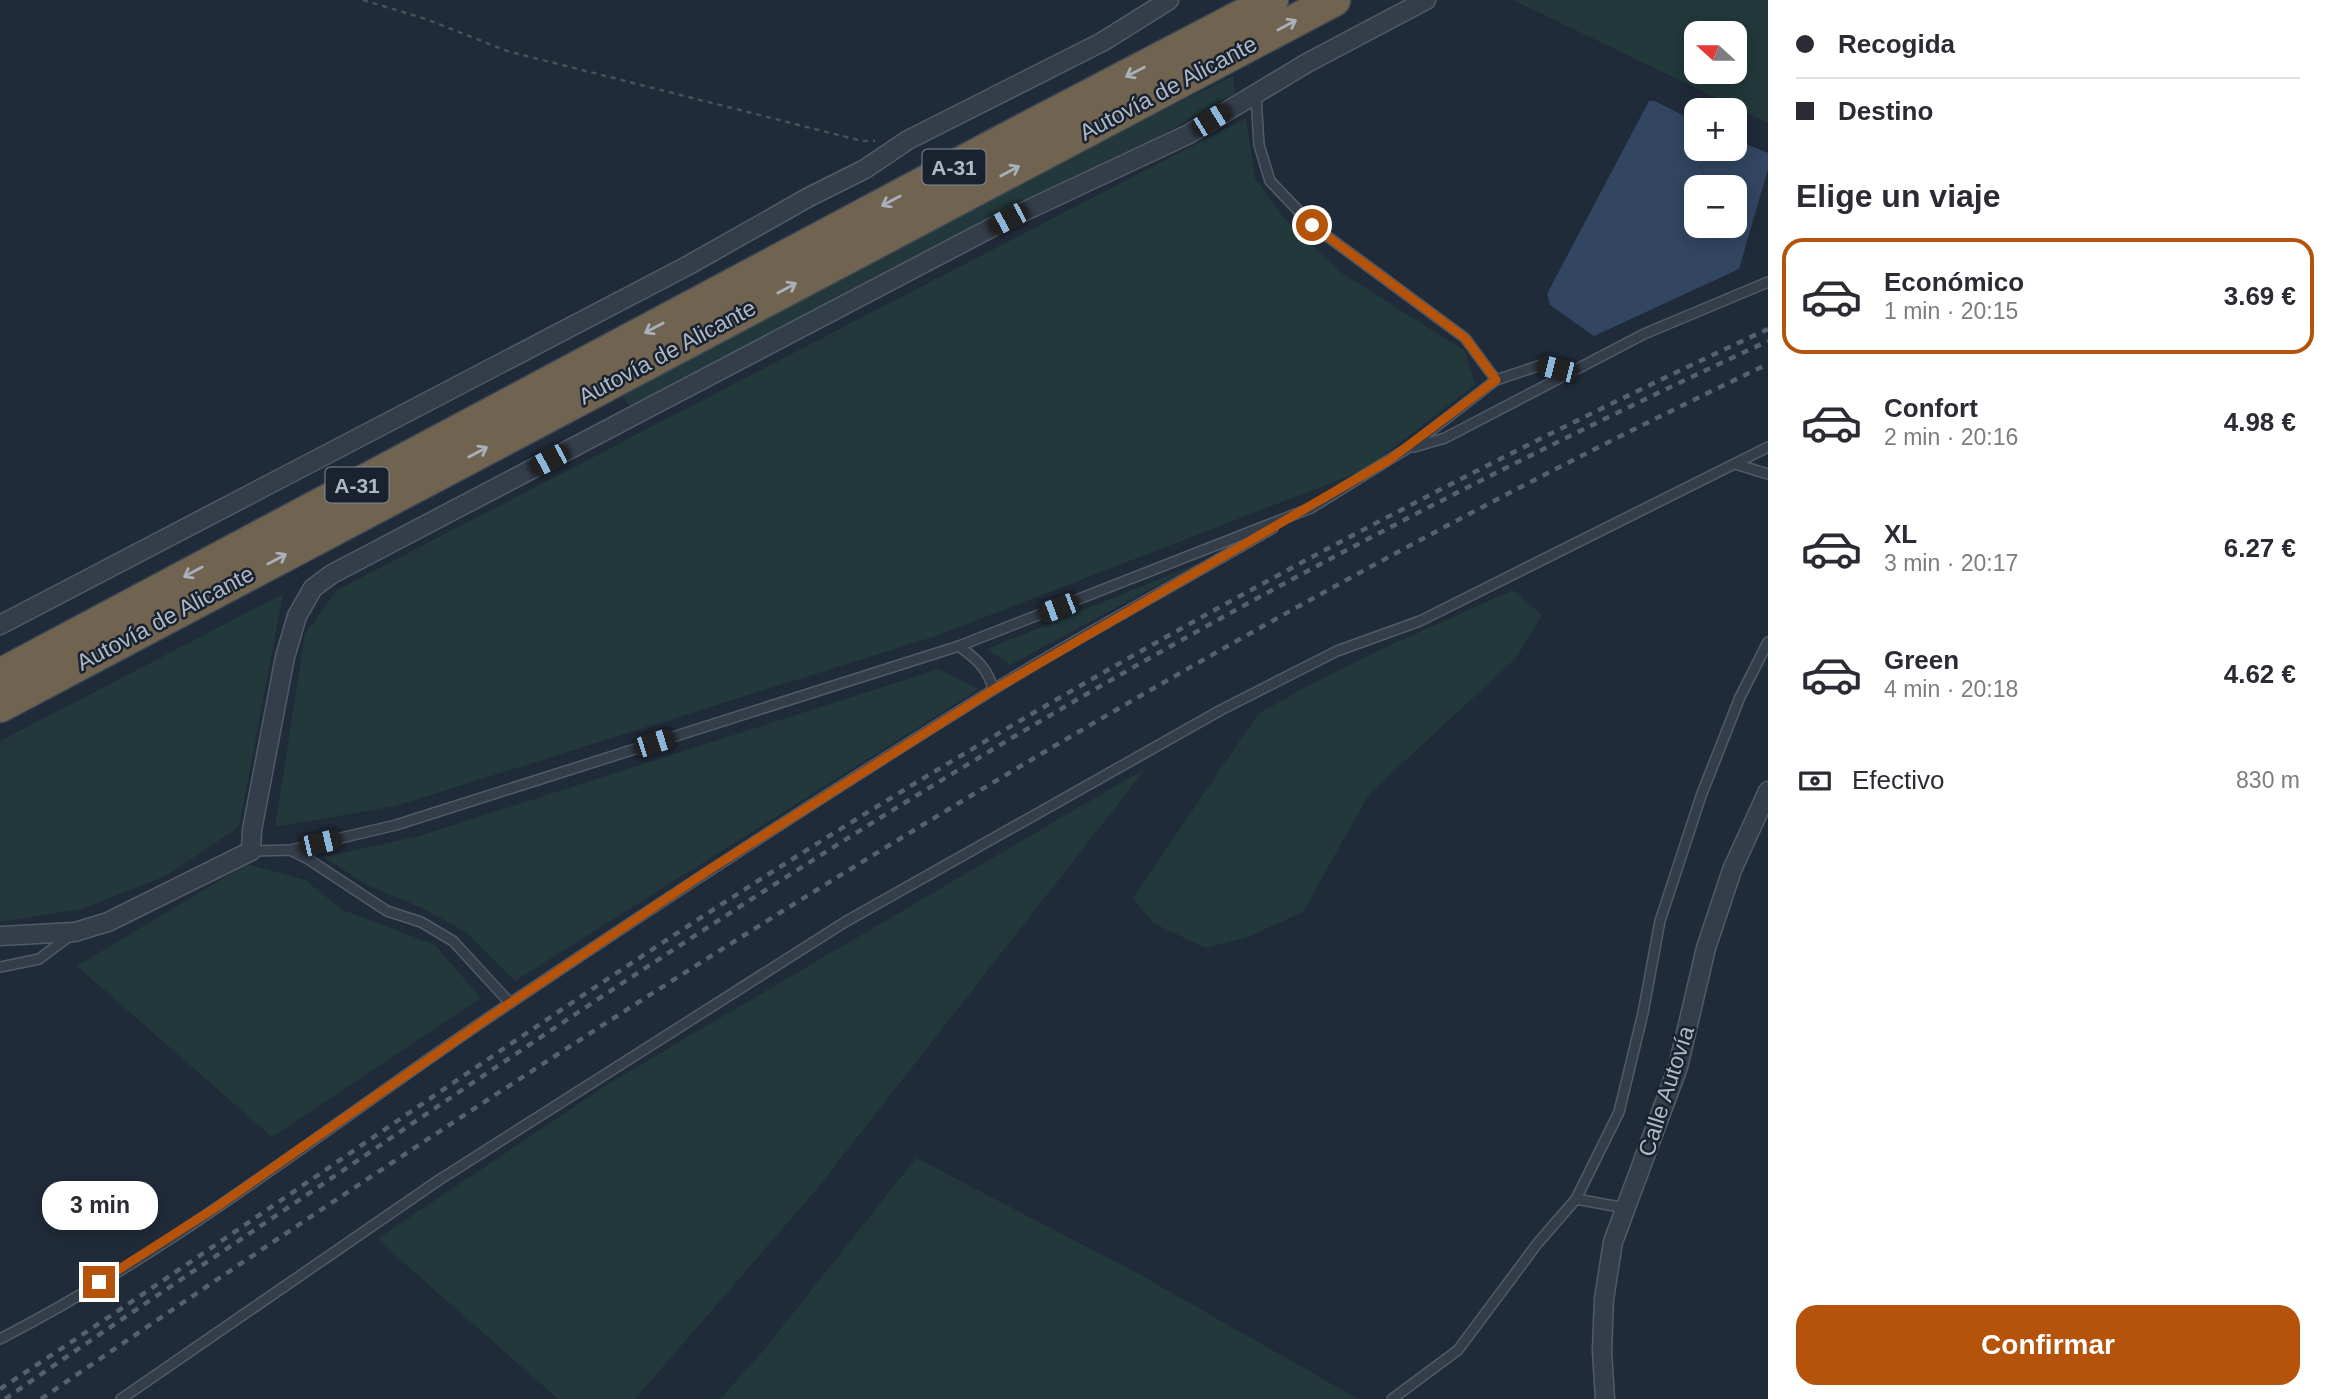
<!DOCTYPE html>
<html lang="es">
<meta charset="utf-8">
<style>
body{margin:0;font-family:Helvetica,sans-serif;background:#f2f2f3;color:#2b2b33;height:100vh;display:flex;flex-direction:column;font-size:26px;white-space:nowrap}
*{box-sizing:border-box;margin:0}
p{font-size:23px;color:#7c7c81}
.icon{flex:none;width:38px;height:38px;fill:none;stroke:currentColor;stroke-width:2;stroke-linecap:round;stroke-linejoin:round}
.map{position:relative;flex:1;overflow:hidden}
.sheet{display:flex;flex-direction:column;background:#fff;width:560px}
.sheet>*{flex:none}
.top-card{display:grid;align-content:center;height:154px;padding:0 28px;background:#fff}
.needle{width:46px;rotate:291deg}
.buttons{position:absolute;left:1684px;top:21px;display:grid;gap:14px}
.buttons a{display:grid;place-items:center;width:63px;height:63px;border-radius:14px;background:#fff;box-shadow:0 4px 18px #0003;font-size:35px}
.end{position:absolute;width:32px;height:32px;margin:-16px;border:9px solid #b45309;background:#fff;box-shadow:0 0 0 4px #fff}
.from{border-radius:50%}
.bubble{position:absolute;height:49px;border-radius:21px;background:#fff;box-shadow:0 4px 18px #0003;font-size:23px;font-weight:700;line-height:49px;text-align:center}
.car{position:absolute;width:21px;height:42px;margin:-21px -10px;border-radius:9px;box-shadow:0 0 5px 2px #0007;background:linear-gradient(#222 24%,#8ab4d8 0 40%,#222 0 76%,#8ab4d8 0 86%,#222 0)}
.top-card b{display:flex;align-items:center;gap:24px;height:66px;font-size:26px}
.top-card b+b{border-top:2px solid #e1e1e2}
.top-card i{width:18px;height:18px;background:#2b2b33}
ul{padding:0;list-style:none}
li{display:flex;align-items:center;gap:21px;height:116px;margin:0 14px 10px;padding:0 14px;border:4px solid transparent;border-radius:21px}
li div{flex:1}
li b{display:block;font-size:26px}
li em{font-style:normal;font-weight:700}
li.current{border-color:#b45309}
li>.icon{width:63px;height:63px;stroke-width:1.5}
h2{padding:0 28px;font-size:32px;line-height:84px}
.pay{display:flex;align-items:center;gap:18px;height:77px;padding:0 28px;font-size:26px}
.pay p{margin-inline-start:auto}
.primary-button{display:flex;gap:14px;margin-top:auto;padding:14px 28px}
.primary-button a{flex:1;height:80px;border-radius:21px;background:#b45309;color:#fff;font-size:28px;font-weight:700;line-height:80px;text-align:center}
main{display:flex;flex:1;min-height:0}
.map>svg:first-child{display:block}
.green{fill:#22383a;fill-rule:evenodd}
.water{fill:#324662;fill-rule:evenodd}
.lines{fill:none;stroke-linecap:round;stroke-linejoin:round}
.lane-casing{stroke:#515b67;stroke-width:12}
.street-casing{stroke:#515b67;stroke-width:21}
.highway-casing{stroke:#3e4854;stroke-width:35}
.path{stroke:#405558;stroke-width:2.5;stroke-dasharray:5 5;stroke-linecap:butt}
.lane{stroke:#343d4a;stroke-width:9}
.street{stroke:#343d4a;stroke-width:18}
.highway{stroke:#706350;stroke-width:32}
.rail{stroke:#556171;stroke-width:4.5;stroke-dasharray:7 7;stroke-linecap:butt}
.oneway{stroke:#a8b0ba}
.route{stroke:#b45309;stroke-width:9}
.labels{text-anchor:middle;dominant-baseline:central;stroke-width:5;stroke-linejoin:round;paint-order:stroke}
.shield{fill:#19222e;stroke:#818b98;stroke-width:2}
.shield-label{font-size:21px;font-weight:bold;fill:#aeb8c6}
.street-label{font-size:23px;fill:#aeb8c6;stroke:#19222e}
</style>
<main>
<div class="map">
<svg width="1768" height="1399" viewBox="0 0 1768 1399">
<rect width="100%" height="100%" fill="#202b39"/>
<path class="green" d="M1513,0H1768V123ZM1696,33H1734V72H1696Z
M1233,76L1235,93L1132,152L1063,183L630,408L621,392L1011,184Z
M1246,118L1255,179L1283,217L1339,271L1465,351L1475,385L1364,470L939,635L396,806L275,827L305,634L337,590Z
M1199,563L1010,665L987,649Z
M1513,590L1542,615L1516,658L1369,794L1303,912L1248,937L1205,948L1153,923L1133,898L1258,714L1313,683L1386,647Z
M283,594L239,827L166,876L82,909L0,922V741Z
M939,669L979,689L515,981L467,933L422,908L367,885L324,857L419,836Z
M1146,768L816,1190L635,1399H558L377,1239L616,1079Z
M247,864L305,880L343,910L435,945L481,998L272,1137L77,966Z
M916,1158L1137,1273L1358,1399H720L764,1350Z"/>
<path class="water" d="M1649,101H1655L1696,122V149H1734V139L1768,153V169L1739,269L1594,336L1550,305L1547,294ZM1696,187H1734V226H1696Z"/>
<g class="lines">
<g class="lane-casing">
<path id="lane" d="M1496,380L1541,365L1572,373
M1414,447L1445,438L1644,334L1768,282
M1735,464L1768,474
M959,646C975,658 989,669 993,690
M290,850L308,859L387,911L421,922L453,941L510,1003
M251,851L290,850L396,825L959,646L1311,508L1408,448L1496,380L1465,338L1312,225L1270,181L1259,145L1256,95
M0,967L39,959L71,935
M1625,1208L1576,1199L1619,1112L1643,1013L1660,921L1701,796L1740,697L1768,642
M0,1339C173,1250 327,1127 488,1018C654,906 821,797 991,691C1083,634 1179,583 1273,528
M121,1399L439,1180L845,922L1221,710L1337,651L1420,621L1768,447
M1392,1399L1458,1350L1537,1244L1576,1199"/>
</g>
<g class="street-casing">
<path id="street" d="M0,625L687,266L809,197L865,169L908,140L1102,42L1169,0
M0,936L75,932L108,922L251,851L252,830L285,657L297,616L313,588L332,574L1008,219L1189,134L1307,63L1426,0
M1605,1399L1602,1351L1604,1299L1613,1242L1678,1067L1706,948L1732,870L1768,791"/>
</g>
<g class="highway-casing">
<path id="highway" d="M0,675L1006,139L1272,0
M0,706L1334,0"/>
</g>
<path class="path" d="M363,0L426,19L507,51L862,141H875"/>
<use href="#lane" class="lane"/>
<use href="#street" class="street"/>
<use href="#highway" class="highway"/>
<path class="rail" d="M0,1389C269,1213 530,1024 802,853C1113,658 1435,484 1768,329
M5,1399C118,1321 233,1245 348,1167C559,1024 771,882 990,751C1242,600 1502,465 1768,341
M41,1399C595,1021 1161,653 1768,364"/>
</g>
<defs><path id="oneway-shaft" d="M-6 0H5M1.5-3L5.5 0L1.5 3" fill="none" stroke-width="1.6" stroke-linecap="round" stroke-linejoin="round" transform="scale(1.75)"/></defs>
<g class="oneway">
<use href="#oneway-shaft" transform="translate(1287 25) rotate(-28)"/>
<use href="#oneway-shaft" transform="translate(1135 72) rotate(153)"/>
<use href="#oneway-shaft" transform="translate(1010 171) rotate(-28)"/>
<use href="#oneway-shaft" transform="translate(891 201) rotate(152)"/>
<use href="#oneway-shaft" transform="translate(787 288) rotate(-28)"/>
<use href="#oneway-shaft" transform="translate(654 328) rotate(152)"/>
<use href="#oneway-shaft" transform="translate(478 452) rotate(-28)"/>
<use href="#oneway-shaft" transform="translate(277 559) rotate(-28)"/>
<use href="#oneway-shaft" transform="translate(193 572) rotate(152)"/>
</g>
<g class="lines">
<path class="route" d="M99,1282L215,1208L488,1018L712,868L993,690L1389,460L1496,380L1465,338L1312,225"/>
</g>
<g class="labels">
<g class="shield">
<rect x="922.5" y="149.5" width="63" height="35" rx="5"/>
<rect x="325.5" y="467.5" width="63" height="35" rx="5"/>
</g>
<g class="shield-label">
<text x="954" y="167">A-31</text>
<text x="357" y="485">A-31</text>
</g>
<g class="street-label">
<text transform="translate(1168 88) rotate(-28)">Autovía de Alicante</text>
<text transform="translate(667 352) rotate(-28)">Autovía de Alicante</text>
<text transform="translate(165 618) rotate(-28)">Autovía de Alicante</text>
<text transform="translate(1666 1091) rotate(-72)">Calle Autovía</text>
</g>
</g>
</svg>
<div class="buttons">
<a><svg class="needle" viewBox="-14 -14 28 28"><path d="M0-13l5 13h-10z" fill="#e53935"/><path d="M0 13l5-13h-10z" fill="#7c7c81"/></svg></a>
<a>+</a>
<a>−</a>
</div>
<i class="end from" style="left:1312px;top:225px"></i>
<i class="end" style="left:99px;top:1282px"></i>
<div class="bubble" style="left:42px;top:1181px;width:116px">3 min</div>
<i class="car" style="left:1211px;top:120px;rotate:58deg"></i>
<i class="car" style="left:1008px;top:219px;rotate:242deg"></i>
<i class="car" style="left:1557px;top:369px;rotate:284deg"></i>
<i class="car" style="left:549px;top:460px;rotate:242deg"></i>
<i class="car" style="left:1058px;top:608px;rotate:249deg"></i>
<i class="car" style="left:654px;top:743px;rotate:72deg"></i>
<i class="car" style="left:320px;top:843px;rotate:77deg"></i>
</div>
<section class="sheet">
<div class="top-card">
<b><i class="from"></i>Recogida</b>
<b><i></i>Destino</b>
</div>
<h2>Elige un viaje</h2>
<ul>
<li class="current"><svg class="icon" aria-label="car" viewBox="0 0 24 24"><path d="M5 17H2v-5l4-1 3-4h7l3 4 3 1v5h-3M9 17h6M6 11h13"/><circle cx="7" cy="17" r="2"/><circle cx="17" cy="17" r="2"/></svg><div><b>Económico</b><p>1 min · 20:15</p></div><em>3.69 €</em></li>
<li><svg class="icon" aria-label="car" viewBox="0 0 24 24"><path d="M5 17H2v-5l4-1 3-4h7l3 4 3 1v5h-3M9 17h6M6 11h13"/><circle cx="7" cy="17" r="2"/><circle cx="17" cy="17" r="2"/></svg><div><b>Confort</b><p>2 min · 20:16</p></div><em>4.98 €</em></li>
<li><svg class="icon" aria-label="car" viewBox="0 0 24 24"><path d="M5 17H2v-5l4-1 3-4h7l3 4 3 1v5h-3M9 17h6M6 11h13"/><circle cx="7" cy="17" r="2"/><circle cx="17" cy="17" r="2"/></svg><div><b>XL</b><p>3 min · 20:17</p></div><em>6.27 €</em></li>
<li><svg class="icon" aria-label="car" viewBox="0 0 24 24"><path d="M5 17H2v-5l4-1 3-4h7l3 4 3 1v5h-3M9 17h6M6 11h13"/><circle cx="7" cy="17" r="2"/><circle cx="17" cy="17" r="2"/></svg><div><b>Green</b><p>4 min · 20:18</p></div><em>4.62 €</em></li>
</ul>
<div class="pay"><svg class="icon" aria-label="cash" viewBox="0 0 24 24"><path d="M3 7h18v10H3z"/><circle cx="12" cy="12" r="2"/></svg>Efectivo<p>830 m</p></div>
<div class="primary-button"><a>Confirmar</a></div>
</section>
</main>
